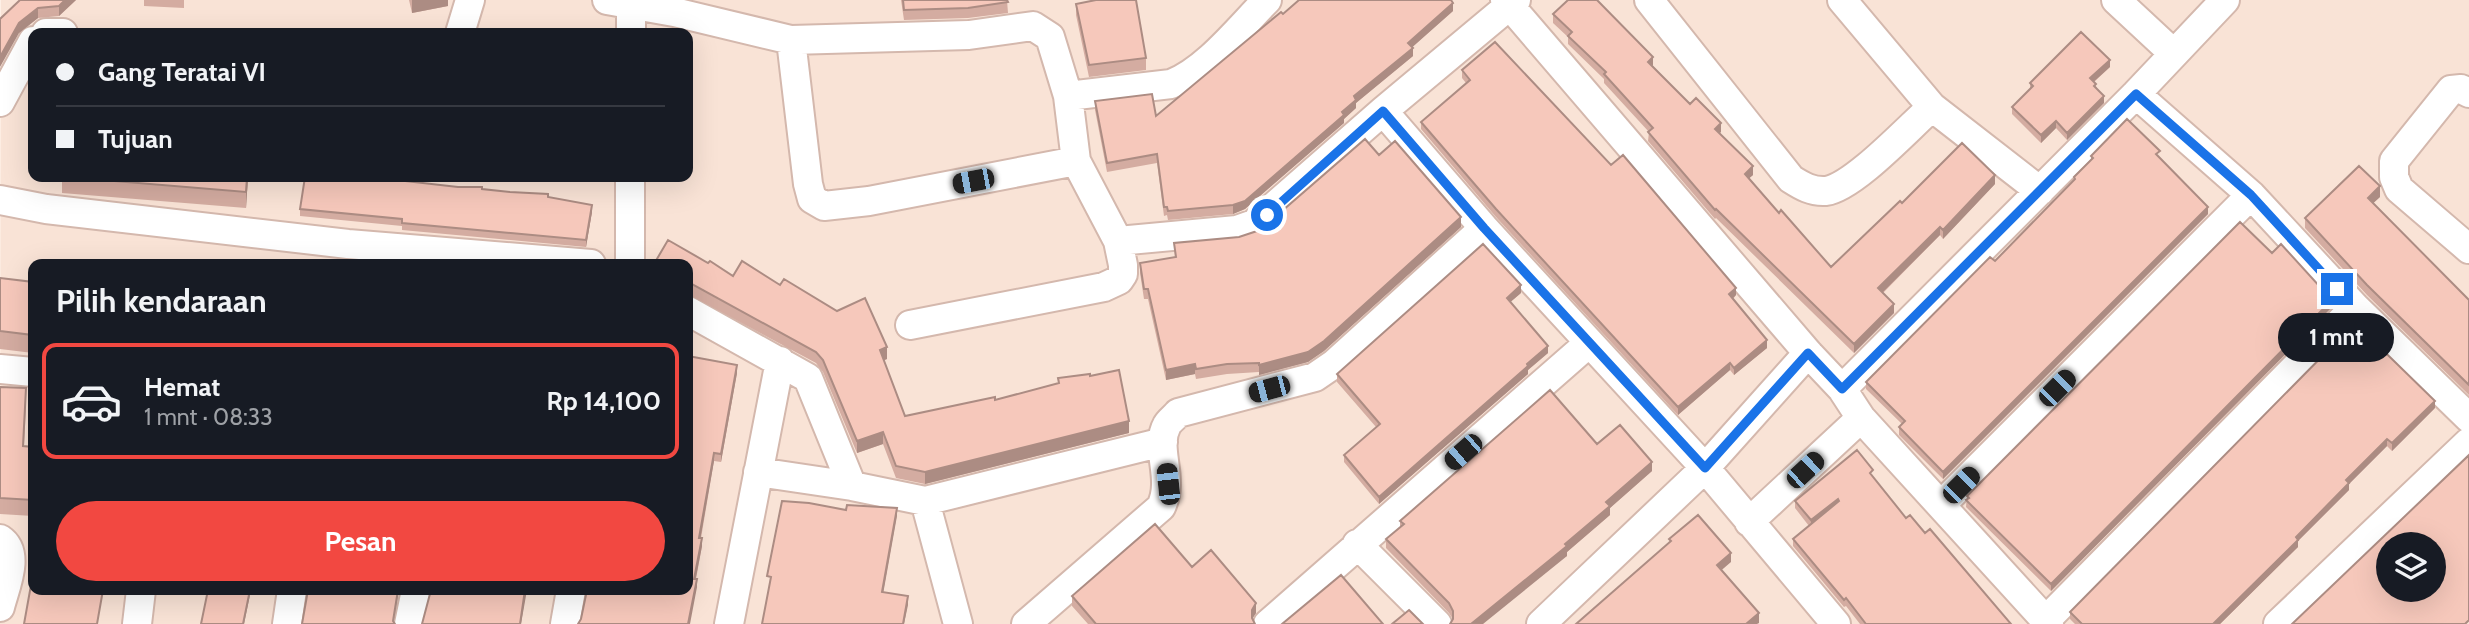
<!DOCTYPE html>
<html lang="id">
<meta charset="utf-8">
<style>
body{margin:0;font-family:Cabin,sans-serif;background:#242831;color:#f1f3f6;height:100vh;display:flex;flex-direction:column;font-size:26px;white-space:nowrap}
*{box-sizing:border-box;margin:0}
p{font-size:23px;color:#9ea1a6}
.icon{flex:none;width:38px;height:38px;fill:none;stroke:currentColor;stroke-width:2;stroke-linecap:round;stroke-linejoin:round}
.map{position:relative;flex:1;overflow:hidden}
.side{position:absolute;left:28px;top:259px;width:665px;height:336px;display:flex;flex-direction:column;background:#171b24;border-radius:14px;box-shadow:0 7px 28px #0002}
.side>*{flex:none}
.top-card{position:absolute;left:28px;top:28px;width:665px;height:154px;border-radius:14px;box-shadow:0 7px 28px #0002;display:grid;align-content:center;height:154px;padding:0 28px;background:#171b24}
.tools{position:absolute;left:2376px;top:532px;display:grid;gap:14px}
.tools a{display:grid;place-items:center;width:70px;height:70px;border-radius:50%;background:#171b24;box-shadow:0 7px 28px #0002;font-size:35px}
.end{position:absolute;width:32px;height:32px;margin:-16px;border:9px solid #1a73e8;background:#fff;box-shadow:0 0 0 4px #fff}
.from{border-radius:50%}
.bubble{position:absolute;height:49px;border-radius:24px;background:#171b24;box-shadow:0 7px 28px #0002;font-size:23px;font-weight:700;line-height:49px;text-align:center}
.car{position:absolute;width:21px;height:42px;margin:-21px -10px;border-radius:9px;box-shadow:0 0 5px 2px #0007;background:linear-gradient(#222 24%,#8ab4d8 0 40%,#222 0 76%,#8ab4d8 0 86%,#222 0)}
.top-card b{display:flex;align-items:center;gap:24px;height:66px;font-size:26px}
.top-card b+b{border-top:2px solid #363941}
.top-card i{width:18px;height:18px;background:#f1f3f6}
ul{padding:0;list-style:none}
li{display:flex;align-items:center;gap:21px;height:116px;margin:0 14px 10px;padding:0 14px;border:4px solid #363941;border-radius:14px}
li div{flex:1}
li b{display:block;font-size:26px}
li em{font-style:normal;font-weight:700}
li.selected{border-color:#f24841}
li>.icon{width:63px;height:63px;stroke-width:1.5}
h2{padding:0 28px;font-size:32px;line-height:84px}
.cta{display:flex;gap:14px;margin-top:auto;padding:14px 28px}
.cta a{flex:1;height:80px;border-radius:42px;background:#f24841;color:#fff;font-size:28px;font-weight:700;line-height:80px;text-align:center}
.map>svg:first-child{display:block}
.residential{fill:#f9e3d6;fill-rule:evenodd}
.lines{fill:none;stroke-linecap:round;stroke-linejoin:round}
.minor-casing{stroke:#d4b8ad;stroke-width:32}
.minor{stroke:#fff;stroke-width:28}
.wall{fill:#d4aca1}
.shaded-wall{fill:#ac8c83}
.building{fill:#f6c8bb;stroke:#ac8c83;stroke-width:2;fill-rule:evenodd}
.route{stroke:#1a73e8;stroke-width:9}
</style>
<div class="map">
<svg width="2469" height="624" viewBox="0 0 2469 624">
<rect width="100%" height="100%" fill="#fef0e6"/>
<path class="residential" d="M1,0H2469V624H0ZM33,33H688V177H33ZM33,264H688V590H33ZM2389,544H2434V590H2389Z"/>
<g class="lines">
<g class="minor-casing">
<path id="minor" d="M607,0L674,12L791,40L969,35L1033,26L1050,37L1068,96L1076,161L1118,241L1123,265V274L1119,280L1104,287L910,325
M1505,0L1808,353L1842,389L1861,418L2049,624
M1649,0L1791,179C1802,186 1812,192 1826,191C1854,187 1909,127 1932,107
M1842,0L1932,107L2040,191
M2116,0L2173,53
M46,33H63
M460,33L470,0
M631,33V3
M791,40L808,184L812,199L824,206L869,201L1076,161
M2469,93L2461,89L2451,90L2394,161V177L2399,189L2469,249
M2136,94L2251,195L2355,307L2469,418
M1068,96L1171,84C1207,70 1240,27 1267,0
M0,102L33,41
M1383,111L1484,228L1705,468L1836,624
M0,200L46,209L348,244L591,264
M1118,241L1237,230L1254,224L1383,111L1516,0
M630,264V177
M688,311L808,378L852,486
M0,369L33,372
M1842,389L2136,94L2225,0
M758,472L852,486L925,501L1163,442
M925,501L958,624
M1942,504L2251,195
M1749,522L1861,418
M0,539C21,553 5,587 0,607
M1357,544L1437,624
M2046,620L2355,307
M137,624L141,590
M287,624L292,590
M409,624L416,590
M565,624L571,590
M729,624L780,361
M1026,624L1161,507C1175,478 1154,448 1167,425C1169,421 1175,417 1178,413L1315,377L1334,364L1484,228
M1268,624L1589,343
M1541,624L1705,468L1808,353
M2278,624L2469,442"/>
</g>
<use href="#minor" class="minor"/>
</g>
<path class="wall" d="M20,0H76L59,16L38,18L19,33Z
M144,0H184V8L144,6Z
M409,0H448V6L412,13Z
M901,0H1007L1008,13L968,18L904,20Z
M1076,4L1146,58V70L1089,77L1076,15Z
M1453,11L1412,47L1413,56L1356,103V108L1344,119V123L1245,209L1233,214L1168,220L1167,215L1164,216L1157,163L1107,172L1095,110V101L1156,116L1283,14Z
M1553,14L1653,66L1690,104L1721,132L1719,133L1753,175L1749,178L1779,213L1831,267L1902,203L1995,184L1943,239L1940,235L1883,293L1894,313L1854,353L1716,218L1715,219L1648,141L1649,132L1604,83V79L1568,44V37L1553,23Z
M2110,67L2094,82L2104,103L2067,140L2056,128L2041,143L2012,114V107L2030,89V83Z
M1462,70L1736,295L1733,299L1767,348L1734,375L1730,370L1678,415L1496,217L1421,129V122L1466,83L1462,78Z
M1379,155L1461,227L1324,351L1308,362L1259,375V372L1227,374L1196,379L1195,374L1166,380L1148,299H1144L1140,273V263L1175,257L1174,243L1239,237L1260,230Z
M2091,156L2208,214L1943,479L1899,435V427L1902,424L1866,389V382L1995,261L2074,181V177L2091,160Z
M62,177H248L246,208L62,193Z
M458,187L482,189L548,197L592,212L586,247L402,230V226L300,216V209Z
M2380,197L2373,203L2469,300V395L2367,295L2305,228V218Z
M668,240L708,263L887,359L884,360L905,416L995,400L1058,383V378L1090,376L1129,433L925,484L896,478L883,444L857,453L823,372L816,363L688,294V264H654Z
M2272,253L2332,307L2051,591L1966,507L1967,496Z
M0,278L33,282V353L0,349Z
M1521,293L1510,302L1548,353L1528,370V374L1379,504L1344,462V455L1376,427L1337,382V374Z
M688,356L737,373L721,462L714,461L701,538L702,546L696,579L697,587L581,619L688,590Z
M0,387L26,405L24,447H33V516L0,514Z
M2435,408L2392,451L2387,446L2349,484V490L2298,541V547L2220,624H2075L2070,619V612Z
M1597,444L1652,471L1610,508V515L1567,552V556L1453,619L1449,613L1386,548V539L1400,527V521Z
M1873,477L1906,518L1925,533L2011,624H1860L1846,606L1844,607L1793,546V539L1809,526L1795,508V501Z
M1192,567L1256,613L1252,619L1255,624H1088L1072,606V596Z"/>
<path class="shaded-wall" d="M65,0H76L59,16V6Z
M412,0H448V6L412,13Z
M1453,3V11L1408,51V43Z
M38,8V18L19,33L0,67V57L19,23Z
M1413,48V56L1356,103V108L1344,119V123L1245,209L1233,214V205L1342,112L1354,96Z
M1653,57V66L1648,62Z
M2110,60V67L2090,85V78Z
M2104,96V103L2067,140V133Z
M2056,121V128L2041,143V135Z
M1721,123V132L1715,137V129Z
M1753,166V175L1745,182V174Z
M1995,175V184L1943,239V230Z
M247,177H248L246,208V192Z
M2380,186V197L2368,208V198Z
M592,205V212L586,247V240Z
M2208,207V214L1943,479V472Z
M1461,217V227L1324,351L1308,362L1259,375V365Z
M1940,227V235L1878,297V288Z
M1521,285V293L1507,305V298Z
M1736,288V295L1729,302V294Z
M2332,300V307L2051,591V584Z
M1894,304V313L1854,353V344Z
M1767,340V348L1734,375V368Z
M1548,346V353L1528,370V374L1379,504V497Z
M887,347V359L880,362V350Z
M1730,363V370L1678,415V407Z
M1195,364V374L1166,380V370Z
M737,365V373L721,462V454Z
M2435,401V408L2392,451V443Z
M1129,421V433L925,484V472Z
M883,432V444L857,453V441Z
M2387,439V446L2349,484V490L2298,541V547L2220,624H2213L2346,480Z
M714,453V461L699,546V538Z
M1652,462V471L1610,508V515L1567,552V556L1483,624H1471L1565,544L1606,502Z
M1838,499V507L1811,528V520Z
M897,508V516L882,600V592Z
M702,538V546L694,587V579Z
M1731,553V562L1717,574V565Z
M697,579V587L690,624H688Z
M250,590H251L244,624H243Z
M398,590H399L393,624Z
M525,590H527L521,624H520Z
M908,596V605L904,624H903Z
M1256,603V613L1252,619V610Z
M1759,613V623L1757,624H1746Z"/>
<path class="building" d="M20,0H65L59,6L38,8L19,23L0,57V19Z
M903,0H1007L1008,2L968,8L904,10Z
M1096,0H1136L1146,58L1089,65L1076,4Z
M1299,0H1451L1453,3L1408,43L1413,48L1354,96L1356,100L1342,112L1344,115L1245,201L1233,205L1168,211L1167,207H1164L1157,154L1107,163L1095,101L1152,94L1156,116L1281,12L1283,14Z
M1568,0H1597L1653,57L1648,62L1690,104L1696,98L1721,123L1715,129L1753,166L1745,174L1779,213L1781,210L1831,267L1900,201L1902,203L1962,143L1995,175L1943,230L1940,227L1878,288L1894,304L1854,344L1716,209L1715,210L1648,132L1653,128L1604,74L1606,72L1568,36L1572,32L1553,14Z
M2081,32L2110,60L2090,78L2096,84L2094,86L2104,96L2067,133L2056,121L2041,135L2012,107L2033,86L2030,83Z
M1495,42L1611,165L1623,155L1736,288L1729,294L1767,340L1734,368L1730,363L1678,407L1496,209L1421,122L1470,80L1462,70Z
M2127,119L2160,151L2156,154L2208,207L1943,472L1899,427L1905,421L1866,382L1990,257L1995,261L2075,179L2074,177L2093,158L2091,156Z
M1365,139L1379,155L1395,141L1461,217L1324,341L1308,352L1259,365V363L1227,364L1196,369L1195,364L1166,370L1148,289H1144L1140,263L1176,257L1174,243L1239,237L1260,230Z
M2359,166L2380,186L2368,198L2469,300V385L2367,285L2305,218Z
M66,177H247L246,192Z
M305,177H370L458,187H482V189L510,192L548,194V197L592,205L586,240L402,223V219L300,209Z
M2240,222L2272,253L2281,244L2332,300L2051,584L1966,500L1969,498L1967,496Z
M668,240L708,263L710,261L733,276L742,261L780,285L784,279L837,311L865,298L887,347L880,350L905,416L995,397V400L1059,383L1058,378L1090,374V376L1119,370L1129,421L925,472L896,466L883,432L857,441L823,360L816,352L688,282V264H654Z
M1483,244L1521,285L1507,298L1548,346L1527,364L1528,366L1379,497L1344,455L1380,424L1337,374Z
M0,278L33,282V335L0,331Z
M2355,323L2435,401L2392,443L2387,439L2346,480L2349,483L2296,537L2298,540L2213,624H2082L2070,612Z
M688,356L737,365L721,454L714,453L699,538H702L694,579H697L688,624H578L581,619L587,590H688Z
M0,387L26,388L23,446L33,447V500L0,498Z
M1550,390L1597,444L1620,425L1652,462L1606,502L1610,506L1565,544L1567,546L1471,624H1450L1453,619V611L1449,603L1386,539L1404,524L1400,521Z
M1857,450L1873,470L1870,473L1906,518L1910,515L1925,533L1930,529L2011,624H1866L1846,598L1844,600L1793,539L1839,501L1838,499L1811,520L1795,501Z
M2469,455V620L2465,624H2292ZM2389,544H2434V590H2389Z
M782,501L809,503L846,510L847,505L897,508L882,592L908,596L903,624H762L771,577L767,576Z
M1698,515L1731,553L1717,565L1759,613L1746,624H1576L1671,541L1669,539Z
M1155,524L1192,567L1211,550L1256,603L1252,610V618L1255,624H1096L1072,596Z
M33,574V590H103L97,624H24Z
M1341,575L1383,624H1282Z
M208,590H250L243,624H201Z
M308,590H398L393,621L395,624H302Z
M431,590H525L520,624H422Z
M1409,610L1423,624H1392Z"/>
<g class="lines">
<path class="route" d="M1267,215L1383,111L1484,228L1705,468L1808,353L1842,389L2136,94L2251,195L2337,289"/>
</g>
</svg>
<div class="tools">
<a><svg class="icon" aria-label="layers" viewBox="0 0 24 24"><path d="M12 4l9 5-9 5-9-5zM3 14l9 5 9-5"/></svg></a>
</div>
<i class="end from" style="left:1267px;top:215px"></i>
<i class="end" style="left:2337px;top:289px"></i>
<div class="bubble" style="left:2278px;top:313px;width:116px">1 mnt</div>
<i class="car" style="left:973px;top:181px;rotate:259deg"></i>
<i class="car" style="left:2057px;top:388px;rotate:45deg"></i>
<i class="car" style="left:1269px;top:389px;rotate:255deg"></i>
<i class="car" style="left:1463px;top:452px;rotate:229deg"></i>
<i class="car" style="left:1805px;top:470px;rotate:47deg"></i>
<i class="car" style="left:1168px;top:484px;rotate:354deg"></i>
<i class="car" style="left:1961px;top:485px;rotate:45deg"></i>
<div class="top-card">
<b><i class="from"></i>Gang Teratai VI</b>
<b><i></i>Tujuan</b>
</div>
<section class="side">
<h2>Pilih kendaraan</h2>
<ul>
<li class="selected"><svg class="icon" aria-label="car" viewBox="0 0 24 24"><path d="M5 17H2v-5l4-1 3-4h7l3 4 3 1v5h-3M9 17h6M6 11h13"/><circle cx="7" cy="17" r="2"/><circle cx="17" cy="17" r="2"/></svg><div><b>Hemat</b><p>1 mnt · 08:33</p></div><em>Rp 14,100</em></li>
</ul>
<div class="cta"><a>Pesan</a></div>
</section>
</div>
